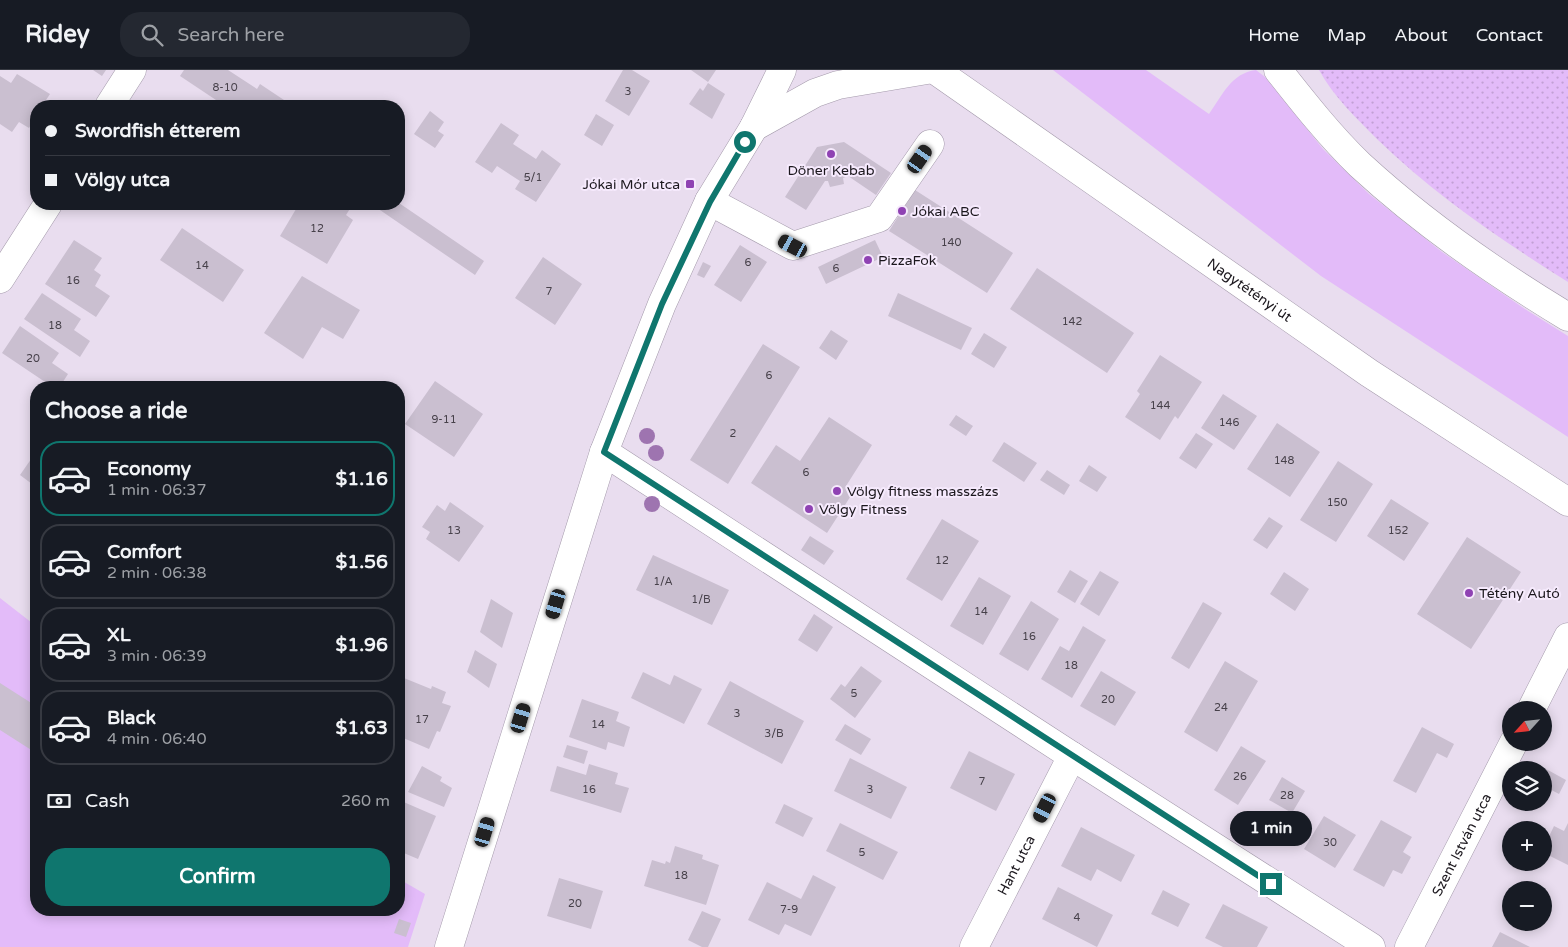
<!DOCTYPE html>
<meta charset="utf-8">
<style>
body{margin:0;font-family:"Varela Round",sans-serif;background:#242831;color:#f1f3f6;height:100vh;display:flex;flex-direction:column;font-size:19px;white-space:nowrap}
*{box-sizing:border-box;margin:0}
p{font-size:16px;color:#9ea1a6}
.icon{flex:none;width:28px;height:28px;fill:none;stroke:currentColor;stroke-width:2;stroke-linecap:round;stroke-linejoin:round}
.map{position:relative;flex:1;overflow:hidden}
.sheet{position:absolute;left:30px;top:311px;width:375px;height:535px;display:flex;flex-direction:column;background:#171b24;border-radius:20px;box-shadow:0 2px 12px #0003}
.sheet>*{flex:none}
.banner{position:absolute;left:30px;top:30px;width:375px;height:110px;border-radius:20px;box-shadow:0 2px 12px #0003;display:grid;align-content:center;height:110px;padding:0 15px;background:#171b24}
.needle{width:32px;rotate:243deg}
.controls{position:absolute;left:1502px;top:631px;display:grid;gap:10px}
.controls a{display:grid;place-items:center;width:50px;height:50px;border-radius:50%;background:#171b24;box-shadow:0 2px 12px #0003;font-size:25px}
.end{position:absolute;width:22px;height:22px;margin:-11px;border:6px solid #0f766e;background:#fff;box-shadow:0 0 0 2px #fff}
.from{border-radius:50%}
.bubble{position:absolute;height:35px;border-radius:18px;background:#171b24;box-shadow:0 2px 12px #0003;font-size:16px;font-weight:700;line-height:35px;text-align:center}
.car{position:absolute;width:15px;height:30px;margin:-15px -8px;border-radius:6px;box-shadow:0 0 4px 1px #0007;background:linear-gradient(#222 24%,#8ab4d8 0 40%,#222 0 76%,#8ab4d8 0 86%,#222 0)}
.banner b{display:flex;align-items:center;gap:18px;height:48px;font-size:19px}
.banner b+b{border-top:1px solid #363941}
.banner i{width:12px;height:12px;background:#f1f3f6}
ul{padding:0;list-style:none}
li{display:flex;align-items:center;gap:15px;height:75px;margin:0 10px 8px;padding:0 5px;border:2px solid #363941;border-radius:20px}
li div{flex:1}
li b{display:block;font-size:19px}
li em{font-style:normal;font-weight:700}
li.on{border-color:#0f766e}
li>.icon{width:45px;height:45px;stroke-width:1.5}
h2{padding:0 15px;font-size:22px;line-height:60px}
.pay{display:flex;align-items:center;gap:12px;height:55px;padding:0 15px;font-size:19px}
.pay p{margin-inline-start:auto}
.primary-button{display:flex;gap:10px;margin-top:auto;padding:10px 15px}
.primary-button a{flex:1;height:58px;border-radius:20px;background:#0f766e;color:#fff;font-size:20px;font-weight:700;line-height:58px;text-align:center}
header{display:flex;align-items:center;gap:30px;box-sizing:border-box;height:70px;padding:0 25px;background:#171b24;border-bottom:1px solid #363941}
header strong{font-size:24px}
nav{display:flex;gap:28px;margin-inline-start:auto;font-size:18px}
.search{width:350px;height:45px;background:#242831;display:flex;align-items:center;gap:12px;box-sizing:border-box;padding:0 18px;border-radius:20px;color:#9ea1a6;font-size:19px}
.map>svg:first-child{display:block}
.green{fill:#e3bbf9}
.park{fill:url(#park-dots)}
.building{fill:#cabfd0}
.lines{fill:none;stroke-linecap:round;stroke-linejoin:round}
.minor-casing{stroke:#a49aab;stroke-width:29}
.major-casing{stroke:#a49aab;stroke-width:29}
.minor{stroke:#fff;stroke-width:28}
.major{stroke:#fff;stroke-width:28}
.tree{fill:#9e74b0}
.route{stroke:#0f766e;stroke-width:6}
.poi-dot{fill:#8f42b3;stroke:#f6eafd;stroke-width:2}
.labels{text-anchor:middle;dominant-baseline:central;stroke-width:4;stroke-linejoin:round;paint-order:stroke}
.number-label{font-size:11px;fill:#47414a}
.poi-label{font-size:14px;fill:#1b171d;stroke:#f6eafd;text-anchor:start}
.street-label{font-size:14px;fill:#1b171d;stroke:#f6eafd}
</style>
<header>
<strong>Ridey</strong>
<div class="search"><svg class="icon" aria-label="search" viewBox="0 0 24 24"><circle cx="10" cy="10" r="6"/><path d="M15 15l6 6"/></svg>Search here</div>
<nav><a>Home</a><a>Map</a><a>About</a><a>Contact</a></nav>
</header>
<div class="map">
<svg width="1568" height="877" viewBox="0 0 1568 877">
<defs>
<pattern id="park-dots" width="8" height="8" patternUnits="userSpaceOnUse" patternTransform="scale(1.25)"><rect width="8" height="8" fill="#e3bbf9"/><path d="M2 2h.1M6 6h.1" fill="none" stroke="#c2a0d5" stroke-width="1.8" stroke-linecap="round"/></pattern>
</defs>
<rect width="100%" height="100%" fill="#e9ddef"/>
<path class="green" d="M1053,0H1146L1209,44C1222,26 1231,3 1256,0L1265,7L1323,79L1369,124L1442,182L1528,241L1568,266V367L1321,206Z
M0,528L36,556V840H399V809L425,824L408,877H0Z"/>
<path class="park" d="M1319,0H1568V212C1501,170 1435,125 1378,70C1357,49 1333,26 1319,0Z"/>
<path class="building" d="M93,0H106L102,6Z
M184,0H228L257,19L260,14L293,36H225L180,6Z
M623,0H632L650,11L629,46L605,31Z
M691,0H716L708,12Z
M17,4L50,24L42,36H36V46L29,58L19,52L12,62L0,54V6L11,13Z
M708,13L725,24L712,49L689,34L700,18L703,21Z
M430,41L444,52L438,61L444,65L435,78L414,64Z
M596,44L614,55L602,76L584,65Z
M501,53L519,65L513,74L536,89L542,80L561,94L536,132L515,119L520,111L497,96L492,103L475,92Z
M844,72L891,103L876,125L848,106L843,108L844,114L830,117L828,111H825L806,140L785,127L817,77Z
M915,120L1013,183L987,223L889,161Z
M399,133L484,191L475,205L377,138L380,134Z
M299,134H353L346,145L353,150L327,194L280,166Z
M182,158L244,200L223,232L160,190Z
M74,170L102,188L94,200L101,205L95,216L110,226L96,247L45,214Z
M875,170L883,187L826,214L818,197Z
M740,175L767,192L741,232L714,215Z
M543,187L582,214L555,255L515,228Z
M703,192L711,196L704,208L697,205Z
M1037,198L1134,263L1107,303L1010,239Z
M302,206L360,240L343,269L322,257L303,289L264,263Z
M42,223L81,249L74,260L90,271L80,287L24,249Z
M898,223L972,258L961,280L888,246Z
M20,256L59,283L52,293L68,304L59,318H54L2,283Z
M831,260L848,271L836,290L819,278Z
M984,263L1007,277L994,298L971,284Z
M763,274L800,297L728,414L690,390Z
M1160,285L1202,312L1178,349L1175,346L1160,370L1125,347L1140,324L1137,321Z
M435,311L483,344L454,387L405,354Z
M1223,324L1257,346L1234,380L1201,358Z
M956,345L973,356L966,366L949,355Z
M829,347L872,375L846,416L854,421L827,463L751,413L776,375L800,391Z
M1277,353L1320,382L1290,427L1247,399Z
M1196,363L1213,374L1196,399L1179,388Z
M1004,372L1037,393L1024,412L992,391Z
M36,382V417L20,405Z
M1338,391L1373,414L1336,472L1300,450Z
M1089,395L1107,407L1097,422L1079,411Z
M1047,400L1070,415L1064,425L1040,410Z
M1391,429L1429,453L1404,491L1367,466Z
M450,432L484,456L459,492L426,469L430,462L422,457L437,435L445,441Z
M1269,447L1283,456L1267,479L1253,470Z
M942,449L979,471L942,531L906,509Z
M810,466L834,481L824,495L801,480Z
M1467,467L1521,502L1471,579L1417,544Z
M653,485L729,520L712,555L636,520Z
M1070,500L1088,511L1075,533L1057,522Z
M1100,501L1119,512L1099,546L1080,534Z
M1284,502L1309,519L1295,541L1270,524Z
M979,507L1011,526L983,575L950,556Z
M491,529L513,543L502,578L480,562Z
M1031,531L1059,549L1028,601L999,584Z
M1203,532L1222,543L1189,599L1171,588Z
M814,544L833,557L817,582L798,570Z
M1083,556L1106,570L1072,628L1041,609L1060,576L1069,581Z
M475,580L497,594L489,618L467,602Z
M1225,591L1258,611L1217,682L1184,662Z
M861,596L882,611L855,648L830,629L841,614L845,617Z
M1101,601L1136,622L1115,656L1080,636Z
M643,602L670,615L674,605L702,619L684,654L631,628Z
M399,606L431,619L432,616L446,622L442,633L451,636L440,662L437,661L429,679L401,667L402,664L399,663Z
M730,611L804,651L782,694L707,654Z
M0,613L36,636V683L0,660Z
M582,629L619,642L616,651L630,657L624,677L608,672L606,680L569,667Z
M845,654L871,669L861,685L835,670Z
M1422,657L1454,674L1447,688L1437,683L1416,723L1393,711Z
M567,675L588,681L584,694L563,687Z
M1241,676L1266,691L1238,735L1214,720Z
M969,681L1015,704L996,741L950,718Z
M850,688L907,717L891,749L834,721Z
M589,694L618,703L615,714L629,718L621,743L550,721L557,696L586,705Z
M422,696L442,707L440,711L452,718L444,737L408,722Z
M1546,699L1566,710L1559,724L1544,716Z
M1282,707L1305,721L1292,743L1269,730Z
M399,730L436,746L418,789L399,781Z
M784,734L813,748L803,767L775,753Z
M1324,746L1356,765L1335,798L1304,779Z
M1381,750L1412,767L1403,782L1411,787L1402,804L1393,800L1384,817L1353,800Z
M840,753L898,782L883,810L826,781Z
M1568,753V795L1544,783V777L1554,756L1564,761Z
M1081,757L1135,785L1121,812L1097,799L1091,811L1061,796Z
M675,776L703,785L702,789L719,795L706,835L644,816L652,790L665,794L666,791L670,793Z
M813,805L836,817L811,866L785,854L779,865L748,850L767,812L801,829Z
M559,808L603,821L591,859L547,846Z
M1058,817L1113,845L1097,877L1042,849Z
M1163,820L1190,834L1178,857L1151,844Z
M1223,834L1268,857L1257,877H1223L1205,868Z
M702,841L721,849L708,877H702L688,870Z
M399,849L411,853L406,867L394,863Z
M1500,862L1530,877H1492Z"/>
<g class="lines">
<g class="minor-casing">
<g id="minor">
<path d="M1278,0C1304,33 1330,66 1360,95C1423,153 1495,203 1568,247"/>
<path d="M109,36L132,0"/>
<path d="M754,57L815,23L838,15L927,0"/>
<path d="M709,131L793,176L879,148L930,74"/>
<path d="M0,209L48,134"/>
<path d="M604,382L1072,686L1371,877"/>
<path d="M1531,640L1568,567"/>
<path d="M449,877L604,382L662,234L709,131L754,57L782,0"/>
<path id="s1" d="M974,877L1072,686"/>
<path id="s2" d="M1409,877L1514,672"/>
</g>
</g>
<g class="major-casing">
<g id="major">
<path id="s3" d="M935,0L1369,303L1568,432"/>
</g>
</g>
<use href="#minor" class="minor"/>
<use href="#major" class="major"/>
</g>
<g class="tree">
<circle cx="647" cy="366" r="8"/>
<circle cx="656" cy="383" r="8"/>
<circle cx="652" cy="434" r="8"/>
</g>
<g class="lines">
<path class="route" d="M745,72L710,132L662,234L604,382L1271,814"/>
</g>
<g class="poi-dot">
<circle cx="831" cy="84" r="5"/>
<rect x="685" y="109" width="10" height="10" rx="2.5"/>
<circle cx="902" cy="141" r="5"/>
<circle cx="868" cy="190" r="5"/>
<circle cx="837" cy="421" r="5"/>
<circle cx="809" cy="439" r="5"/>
<circle cx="1469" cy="523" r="5"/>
</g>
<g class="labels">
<g class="number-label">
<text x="225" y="17">8-10</text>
<text x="628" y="21">3</text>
<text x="533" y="107">5/1</text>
<text x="317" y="158">12</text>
<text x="951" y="172">140</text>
<text x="748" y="192">6</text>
<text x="202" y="195">14</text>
<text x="836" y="198">6</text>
<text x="73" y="210">16</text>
<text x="549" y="221">7</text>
<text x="1072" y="251">142</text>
<text x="55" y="255">18</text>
<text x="33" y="288">20</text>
<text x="769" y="305">6</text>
<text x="1160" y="335">144</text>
<text x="444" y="349">9-11</text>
<text x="1229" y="352">146</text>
<text x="733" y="363">2</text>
<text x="1284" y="390">148</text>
<text x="806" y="402">6</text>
<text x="1337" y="432">150</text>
<text x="454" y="460">13</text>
<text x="1398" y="460">152</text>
<text x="942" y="490">12</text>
<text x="663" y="511">1/A</text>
<text x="701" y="529">1/B</text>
<text x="981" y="541">14</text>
<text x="1029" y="566">16</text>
<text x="1071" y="595">18</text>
<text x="854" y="623">5</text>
<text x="1108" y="629">20</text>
<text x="1221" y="637">24</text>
<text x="737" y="643">3</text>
<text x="422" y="649">17</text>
<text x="598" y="654">14</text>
<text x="774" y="663">3/B</text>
<text x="1240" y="706">26</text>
<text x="982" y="711">7</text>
<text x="589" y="719">16</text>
<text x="870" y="719">3</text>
<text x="1287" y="725">28</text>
<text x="1330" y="772">30</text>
<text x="862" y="782">5</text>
<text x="681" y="805">18</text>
<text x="575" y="833">20</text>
<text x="789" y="839">7-9</text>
<text x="1077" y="847">4</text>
</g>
<g class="poi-label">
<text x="831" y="100" text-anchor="middle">Döner Kebab</text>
<text x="680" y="114" text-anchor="end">Jókai Mór utca</text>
<text x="912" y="141">Jókai ABC</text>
<text x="878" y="190">PizzaFok</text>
<text x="847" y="421">Völgy fitness masszázs</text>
<text x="819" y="439">Völgy Fitness</text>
<text x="1479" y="523">Tétény Autó</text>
</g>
<g class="street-label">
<text stroke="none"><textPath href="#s3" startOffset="384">Nagytétényi út</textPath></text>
<text stroke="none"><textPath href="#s2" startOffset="115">Szent István utca</textPath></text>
<text stroke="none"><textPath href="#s1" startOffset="92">Hant utca</textPath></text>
</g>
</g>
</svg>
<div class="controls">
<a><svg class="needle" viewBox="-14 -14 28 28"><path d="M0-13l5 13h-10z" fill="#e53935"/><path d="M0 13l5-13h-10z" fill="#9ea1a6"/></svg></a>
<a><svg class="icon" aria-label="layers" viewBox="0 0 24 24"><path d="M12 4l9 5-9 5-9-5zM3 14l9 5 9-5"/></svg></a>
<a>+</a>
<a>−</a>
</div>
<i class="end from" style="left:745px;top:72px"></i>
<i class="end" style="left:1271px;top:814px"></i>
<div class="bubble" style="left:1230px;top:741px;width:82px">1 min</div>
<i class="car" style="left:920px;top:89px;rotate:35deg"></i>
<i class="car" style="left:793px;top:176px;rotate:298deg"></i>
<i class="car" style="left:556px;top:534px;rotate:197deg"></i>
<i class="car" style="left:521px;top:648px;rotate:17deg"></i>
<i class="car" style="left:1045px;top:738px;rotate:207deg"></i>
<i class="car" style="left:485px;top:762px;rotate:17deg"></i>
<div class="banner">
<b><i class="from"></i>Swordfish étterem</b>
<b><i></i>Völgy utca</b>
</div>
<section class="sheet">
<h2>Choose a ride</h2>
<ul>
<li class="on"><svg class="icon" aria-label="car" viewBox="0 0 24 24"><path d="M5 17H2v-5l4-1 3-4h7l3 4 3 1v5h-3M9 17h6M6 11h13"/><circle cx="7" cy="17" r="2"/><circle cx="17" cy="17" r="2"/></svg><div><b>Economy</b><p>1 min · 06:37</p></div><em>$1.16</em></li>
<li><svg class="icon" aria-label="car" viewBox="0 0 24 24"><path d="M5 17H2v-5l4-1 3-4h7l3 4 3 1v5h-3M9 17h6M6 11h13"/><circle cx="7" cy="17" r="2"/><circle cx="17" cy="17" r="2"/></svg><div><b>Comfort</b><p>2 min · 06:38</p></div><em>$1.56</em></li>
<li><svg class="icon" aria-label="car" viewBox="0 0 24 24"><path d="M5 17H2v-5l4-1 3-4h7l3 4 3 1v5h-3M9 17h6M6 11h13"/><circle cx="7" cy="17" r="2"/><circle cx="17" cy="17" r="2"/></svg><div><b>XL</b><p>3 min · 06:39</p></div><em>$1.96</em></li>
<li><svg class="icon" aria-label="car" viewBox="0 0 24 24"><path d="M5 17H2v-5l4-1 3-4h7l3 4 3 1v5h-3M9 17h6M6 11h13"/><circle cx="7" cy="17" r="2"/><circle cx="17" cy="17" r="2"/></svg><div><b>Black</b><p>4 min · 06:40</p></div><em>$1.63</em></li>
</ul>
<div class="pay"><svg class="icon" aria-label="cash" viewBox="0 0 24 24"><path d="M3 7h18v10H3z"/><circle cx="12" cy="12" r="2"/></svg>Cash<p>260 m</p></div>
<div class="primary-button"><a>Confirm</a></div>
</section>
</div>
